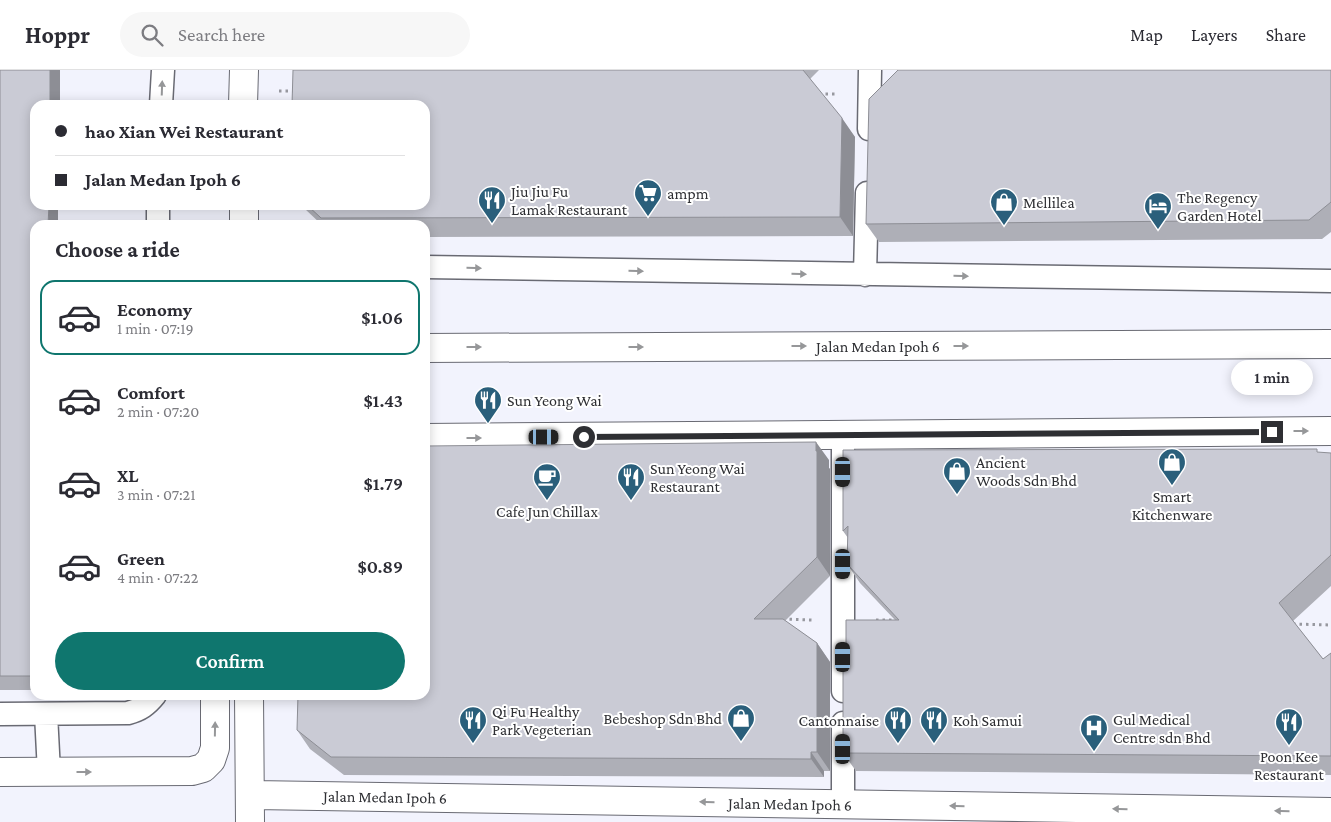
<!DOCTYPE html>
<meta charset="utf-8">
<style>
body{margin:0;font-family:"Crimson Pro",serif;background:#f7f7f7;color:#2b2b33;height:100vh;display:flex;flex-direction:column;font-size:19px;white-space:nowrap}
*{box-sizing:border-box;margin:0}
p{font-size:16px;color:#7c7c81}
.icon{flex:none;width:28px;height:28px;fill:none;stroke:currentColor;stroke-width:2;stroke-linecap:round;stroke-linejoin:round}
.map{position:relative;flex:1;overflow:hidden}
.panel{position:absolute;left:30px;top:150px;width:400px;height:480px;display:flex;flex-direction:column;background:#fff;border-radius:15px;box-shadow:0 2px 12px #0003}
.panel>*{flex:none}
.hud{position:absolute;left:30px;top:30px;width:400px;height:110px;border-radius:15px;box-shadow:0 2px 12px #0003;display:grid;align-content:center;height:110px;padding:0 25px;background:#fff}
.end{position:absolute;width:22px;height:22px;margin:-11px;border:6px solid #2e2f33;background:#fff;box-shadow:0 0 0 2px #fff}
.from{border-radius:50%}
.bubble{position:absolute;height:35px;border-radius:18px;background:#fff;box-shadow:0 2px 12px #0003;font-size:16px;font-weight:600;line-height:35px;text-align:center}
.car{position:absolute;width:15px;height:30px;margin:-15px -8px;border-radius:6px;box-shadow:0 0 4px 1px #0007;background:linear-gradient(#222 24%,#8ab4d8 0 40%,#222 0 76%,#8ab4d8 0 86%,#222 0)}
.hud b{display:flex;align-items:center;gap:18px;height:48px;font-size:19px}
.hud b+b{border-top:1px solid #e1e1e2}
.hud i{width:12px;height:12px;background:#2b2b33}
ul{padding:0;list-style:none}
li{display:flex;align-items:center;gap:15px;height:75px;margin:0 10px 8px;padding:0 15px;border:2px solid transparent;border-radius:15px}
li div{flex:1}
li b{display:block;font-size:19px}
li em{font-style:normal;font-weight:600}
li.current{border-color:#0f766e}
li>.icon{width:45px;height:45px;stroke-width:1.5}
h2{padding:0 25px;font-size:22px;line-height:60px}
.action{display:flex;gap:10px;margin-top:auto;padding:10px 25px}
.action a{flex:1;height:58px;border-radius:30px;background:#0f766e;color:#fff;font-size:20px;font-weight:600;line-height:58px;text-align:center}
header{display:flex;align-items:center;gap:30px;box-sizing:border-box;height:70px;padding:0 25px;background:#fff;border-bottom:1px solid #e1e1e2}
header strong{font-size:24px}
nav{display:flex;gap:28px;margin-inline-start:auto;font-size:18px}
.search{width:350px;height:45px;background:#f7f7f7;display:flex;align-items:center;gap:12px;box-sizing:border-box;padding:0 18px;border-radius:28px;color:#7c7c81;font-size:19px}
.map>svg:first-child{display:block}
.lines{fill:none;stroke-linecap:round;stroke-linejoin:round}
.service-casing{stroke:#696a73;stroke-width:25}
.minor-casing{stroke:#696a73;stroke-width:30}
.path{stroke:#97989f;stroke-width:3;stroke-dasharray:2.5 4;stroke-linecap:butt}
.service{stroke:#fff;stroke-width:22}
.minor{stroke:#fff;stroke-width:28}
.wall{fill:#aeafb7}
.shaded-wall{fill:#8d8e95}
.building{fill:#cacbd5;stroke:#8d8e95}
.oneway{fill:#969799}
.route{stroke:#2e2f33;stroke-width:6}
.labels{text-anchor:middle;dominant-baseline:central;stroke-width:4;stroke-linejoin:round;paint-order:stroke}
.poi-label{font-size:16px;fill:#2e2f33;stroke:#fff;text-anchor:start}
.street-label{font-size:16px;fill:#2e2f33;stroke:#fff}
</style>
<header>
<strong>Hoppr</strong>
<div class="search"><svg class="icon" aria-label="search" viewBox="0 0 24 24"><circle cx="10" cy="10" r="6"/><path d="M15 15l6 6"/></svg>Search here</div>
<nav><a>Map</a><a>Layers</a><a>Share</a></nav>
</header>
<div class="map">
<svg width="1331" height="752" viewBox="0 0 1331 752">
<rect width="100%" height="100%" fill="#f2f3fd"/>
<g class="lines">
<g class="service-casing">
<path id="service" d="M161,35L163,0
M869,59L870,0
M158,155V135
M425,197L1331,211
M865,205L867,123
M843,365V621
M0,644L128,643C140,640 147,635 155,625
M46,644L49,702
M843,734V653"/>
</g>
<g class="minor-casing">
<path id="minor" d="M243,35L244,0
M244,135V155
M425,278L1331,274
M425,368L1331,361
M249,625L250,752
M0,702L192,701L203,698L211,690L215,678V625
M250,725L1331,742"/>
</g>
<path class="path" d="M279,21H295
M819,24H837
M783,549L812,550
M876,550H897
M1293,554L1331,555"/>
<use href="#service" class="service"/>
<use href="#minor" class="minor"/>
</g>
<path class="wall" d="M0,0H60V35H35V620H0Z
M293,0H819L810,9L855,67L853,166L425,167V155H322L305,139L302,135H425Z
M1331,0V162L1322,169L879,172L866,154Z
M843,380L1331,383V516L1293,551L1323,589L1331,583V705L856,701L843,683L846,593L895,550L860,513L847,494L848,468L843,461Z
M829,390V398L830,399V506L785,551L817,573L830,592V701H824V707L344,705L310,679L297,660Z"/>
<path class="shaded-wall" d="M50,0H60V35H50Z
M842,48L855,67L853,166L840,147Z
M49,135H58V155H48Z
M816,372L829,390V398L830,399V506L817,487Z
M817,573L830,592V701L817,682Z
M811,682L824,701V707L811,689Z"/>
<path class="building" d="M0,0H50V35H35V135H49L48,155H35V606H0Z
M293,0H803L842,48L840,147L321,148L307,135H425V35H292Z
M898,0H1331V132L1309,150L866,154L869,29Z
M816,372V381H817V487L754,549H783L817,573V682H811V689L331,687L297,660L298,625H425V376Z
M1317,379V382L1331,383V485L1279,533L1323,589L1331,583V686L843,683V592L846,593V550H899L847,494L848,456L843,461V380Z"/>
<defs><path id="oneway-solid" d="M-6-.8H1V-3.2L6.5 0L1 3.2V.8H-6Z" transform="scale(1.25)"/></defs>
<g class="oneway">
<use href="#oneway-solid" transform="translate(162 18) rotate(-88)"/>
<use href="#oneway-solid" transform="translate(474 198) rotate(1)"/>
<use href="#oneway-solid" transform="translate(636 201) rotate(1)"/>
<use href="#oneway-solid" transform="translate(799 204) rotate(1)"/>
<use href="#oneway-solid" transform="translate(961 206) rotate(1)"/>
<use href="#oneway-solid" transform="translate(799 276)"/>
<use href="#oneway-solid" transform="translate(961 276)"/>
<use href="#oneway-solid" transform="translate(474 277)"/>
<use href="#oneway-solid" transform="translate(636 277)"/>
<use href="#oneway-solid" transform="translate(1301 361)"/>
<use href="#oneway-solid" transform="translate(474 368)"/>
<use href="#oneway-solid" transform="translate(215 659) rotate(-89)"/>
<use href="#oneway-solid" transform="translate(84 702)"/>
<use href="#oneway-solid" transform="translate(707 732) rotate(-179)"/>
<use href="#oneway-solid" transform="translate(957 736) rotate(-179)"/>
<use href="#oneway-solid" transform="translate(1120 739) rotate(-179)"/>
<use href="#oneway-solid" transform="translate(1282 741) rotate(-179)"/>
</g>
<g class="lines">
<path class="route" d="M584,367L1272,362"/>
</g>
<defs>
<g id="supermarket-pin" transform="scale(1.4375)"><path d="M0 17L-7.5 6A9.5 9.5 0 1 1 7.5 6Z" fill="#2a5f7b" stroke="#fff"/><path d="M-6-5.5h2.5l.6 2H6L4.5 2H-2.5L-4.4-4H-6ZM-1.5 3.2a1.3 1.3 0 1 0 .1 0ZM3 3.2a1.3 1.3 0 1 0 .1 0Z" fill="#fff"/></g>
<g id="restaurant-pin" transform="scale(1.4375)"><path d="M0 17L-7.5 6A9.5 9.5 0 1 1 7.5 6Z" fill="#2a5f7b" stroke="#fff"/><path d="M-5-6h1v4h1v-4h1v4h1v-4h1v5L-1.5 .5V6h-2V.5L-5-1ZM5-6V6H3V1.5H1.5Q1.5-4 5-6Z" fill="#fff"/></g>
<g id="shop-pin" transform="scale(1.4375)"><path d="M0 17L-7.5 6A9.5 9.5 0 1 1 7.5 6Z" fill="#2a5f7b" stroke="#fff"/><path d="M-5-2.5h2.3a2.7 3.5 0 0 1 5.4 0H5L5.5 6h-11ZM-1.5-2.5h3a1.5 2.3 0 0 0-3 0Z" fill="#fff"/></g>
<g id="hotel-pin" transform="scale(1.4375)"><path d="M0 17L-7.5 6A9.5 9.5 0 1 1 7.5 6Z" fill="#2a5f7b" stroke="#fff"/><path d="M-6-4.5h1.5V1H6V5H4.5V3h-9V5H-6ZM-4 0a1.8 1.8 0 1 1 3.6 0ZM.5 0V-2.5h3Q6-2.5 6 0Z" fill="#fff"/></g>
<g id="cafe-pin" transform="scale(1.4375)"><path d="M0 17L-7.5 6A9.5 9.5 0 1 1 7.5 6Z" fill="#2a5f7b" stroke="#fff"/><path d="M-5.5-4.5H6V0H3Q3 3.5 0 3.5H-2.5Q-5.5 3.5-5.5 0ZM3-3.2v2h1.7v-2ZM-6 4.5H4V6H-6Z" fill="#fff"/></g>
<g id="hospital-pin" transform="scale(1.4375)"><path d="M0 17L-7.5 6A9.5 9.5 0 1 1 7.5 6Z" fill="#2a5f7b" stroke="#fff"/><path d="M-5-5h3v3.5h4V-5h3V5h-3V1.5h-4V5h-3Z" fill="#fff"/></g>
</defs>
<g fill-rule="evenodd">
<use href="#supermarket-pin" x="648" y="123"/>
<use href="#restaurant-pin" x="492" y="130"/>
<use href="#shop-pin" x="1004" y="132"/>
<use href="#hotel-pin" x="1158" y="136"/>
<use href="#restaurant-pin" x="488" y="330"/>
<use href="#shop-pin" x="1172" y="392"/>
<use href="#shop-pin" x="957" y="401"/>
<use href="#cafe-pin" x="547" y="407"/>
<use href="#restaurant-pin" x="631" y="407"/>
<use href="#shop-pin" x="741" y="648"/>
<use href="#restaurant-pin" x="473" y="650"/>
<use href="#restaurant-pin" x="898" y="650"/>
<use href="#restaurant-pin" x="934" y="650"/>
<use href="#restaurant-pin" x="1289" y="652"/>
<use href="#hospital-pin" x="1094" y="658"/>
</g>
<g class="labels">
<g class="poi-label">
<text x="511" y="121">Jiu Jiu Fu<tspan x="511" dy="18">Lamak Restaurant</tspan></text>
<text x="667" y="123">ampm</text>
<text x="1177" y="127">The Regency<tspan x="1177" dy="18">Garden Hotel</tspan></text>
<text x="1023" y="132">Mellilea</text>
<text x="507" y="330">Sun Yeong Wai</text>
<text x="976" y="392">Ancient<tspan x="976" dy="18">Woods Sdn Bhd</tspan></text>
<text x="650" y="398">Sun Yeong Wai<tspan x="650" dy="18">Restaurant</tspan></text>
<text x="1172" y="426" text-anchor="middle">Smart<tspan x="1172" dy="18">Kitchenware</tspan></text>
<text x="547" y="441" text-anchor="middle">Cafe Jun Chillax</text>
<text x="492" y="641">Qi Fu Healthy<tspan x="492" dy="18">Park Vegeterian</tspan></text>
<text x="722" y="648" text-anchor="end">Bebeshop Sdn Bhd</text>
<text x="1113" y="649">Gul Medical<tspan x="1113" dy="18">Centre sdn Bhd</tspan></text>
<text x="879" y="650" text-anchor="end">Cantonnaise</text>
<text x="953" y="650">Koh Samui</text>
<text x="1289" y="686" text-anchor="middle">Poon Kee<tspan x="1289" dy="18">Restaurant</tspan></text>
</g>
<g class="street-label">
<text x="878" y="276">Jalan Medan Ipoh 6</text>
<text transform="translate(385 727) rotate(1)">Jalan Medan Ipoh 6</text>
<text transform="translate(790 734) rotate(1)">Jalan Medan Ipoh 6</text>
</g>
</g>
</svg>
<i class="end from" style="left:584px;top:367px"></i>
<i class="end" style="left:1272px;top:362px"></i>
<div class="bubble" style="left:1231px;top:290px;width:82px">1 min</div>
<i class="car" style="left:544px;top:367px;rotate:90deg"></i>
<i class="car" style="left:843px;top:402px;rotate:180deg"></i>
<i class="car" style="left:843px;top:494px;rotate:180deg"></i>
<i class="car" style="left:843px;top:587px;rotate:0deg"></i>
<i class="car" style="left:843px;top:679px;rotate:0deg"></i>
<div class="hud">
<b><i class="from"></i>hao Xian Wei Restaurant</b>
<b><i></i>Jalan Medan Ipoh 6</b>
</div>
<section class="panel">
<h2>Choose a ride</h2>
<ul>
<li class="current"><svg class="icon" aria-label="car" viewBox="0 0 24 24"><path d="M5 17H2v-5l4-1 3-4h7l3 4 3 1v5h-3M9 17h6M6 11h13"/><circle cx="7" cy="17" r="2"/><circle cx="17" cy="17" r="2"/></svg><div><b>Economy</b><p>1 min · 07:19</p></div><em>$1.06</em></li>
<li><svg class="icon" aria-label="car" viewBox="0 0 24 24"><path d="M5 17H2v-5l4-1 3-4h7l3 4 3 1v5h-3M9 17h6M6 11h13"/><circle cx="7" cy="17" r="2"/><circle cx="17" cy="17" r="2"/></svg><div><b>Comfort</b><p>2 min · 07:20</p></div><em>$1.43</em></li>
<li><svg class="icon" aria-label="car" viewBox="0 0 24 24"><path d="M5 17H2v-5l4-1 3-4h7l3 4 3 1v5h-3M9 17h6M6 11h13"/><circle cx="7" cy="17" r="2"/><circle cx="17" cy="17" r="2"/></svg><div><b>XL</b><p>3 min · 07:21</p></div><em>$1.79</em></li>
<li><svg class="icon" aria-label="car" viewBox="0 0 24 24"><path d="M5 17H2v-5l4-1 3-4h7l3 4 3 1v5h-3M9 17h6M6 11h13"/><circle cx="7" cy="17" r="2"/><circle cx="17" cy="17" r="2"/></svg><div><b>Green</b><p>4 min · 07:22</p></div><em>$0.89</em></li>
</ul>
<div class="action"><a>Confirm</a></div>
</section>
</div>
